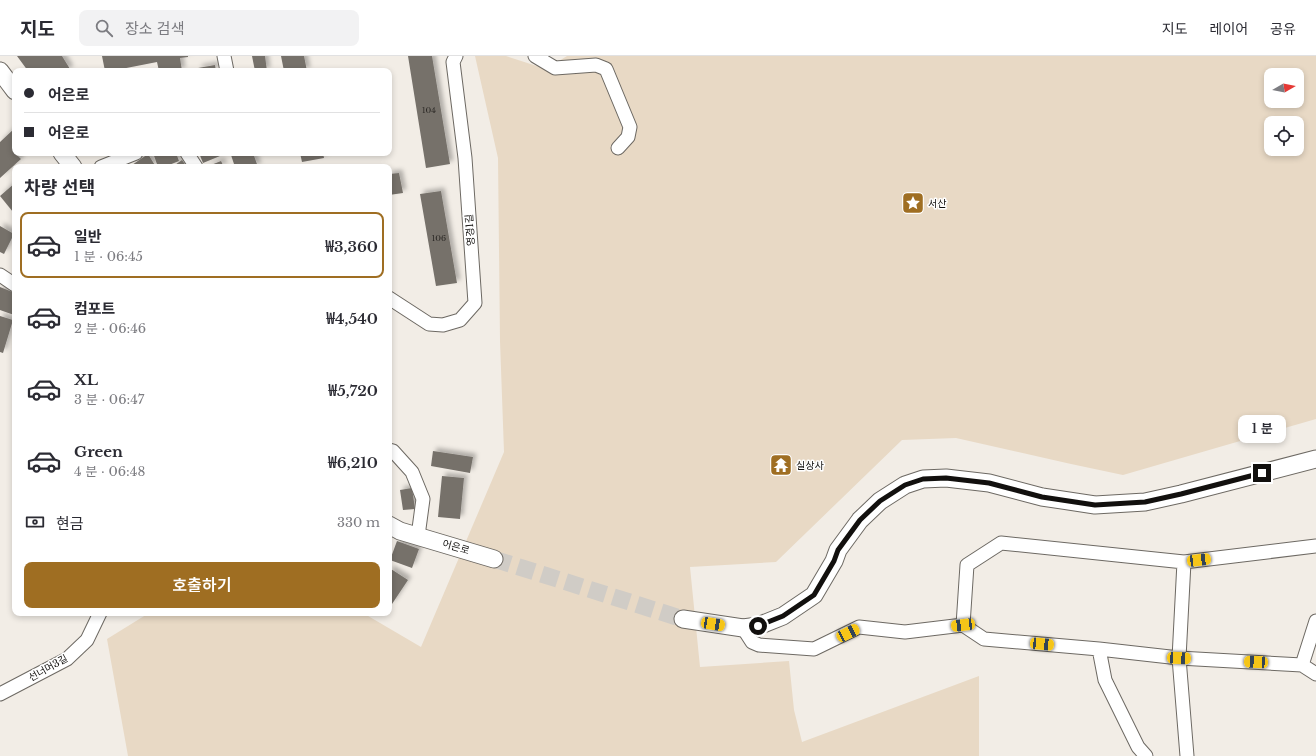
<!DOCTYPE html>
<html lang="ko">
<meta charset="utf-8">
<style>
body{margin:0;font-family:"Libre Baskerville","Noto Sans KR",serif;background:#f2f2f3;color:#2b2b33;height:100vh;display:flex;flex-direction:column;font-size:15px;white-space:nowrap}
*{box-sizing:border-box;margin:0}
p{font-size:13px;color:#7c7c81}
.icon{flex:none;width:22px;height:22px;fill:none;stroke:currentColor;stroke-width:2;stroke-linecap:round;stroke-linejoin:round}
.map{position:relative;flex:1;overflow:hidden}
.details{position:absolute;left:12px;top:108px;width:380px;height:452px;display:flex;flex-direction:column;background:#fff;border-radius:8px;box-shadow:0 2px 6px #0003}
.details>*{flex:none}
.banner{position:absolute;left:12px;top:12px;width:380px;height:88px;border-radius:8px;box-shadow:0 2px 6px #0003;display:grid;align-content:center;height:88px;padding:0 12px;background:#fff}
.needle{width:26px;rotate:81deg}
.controls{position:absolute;left:1264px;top:12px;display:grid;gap:8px}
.controls a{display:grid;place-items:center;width:40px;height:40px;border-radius:8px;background:#fff;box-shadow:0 2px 6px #0003;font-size:20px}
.end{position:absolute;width:18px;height:18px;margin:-9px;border:5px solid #12100e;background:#fff;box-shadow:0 0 0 2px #fff}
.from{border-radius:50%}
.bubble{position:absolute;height:28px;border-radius:8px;background:#fff;box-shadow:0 2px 6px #0003;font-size:13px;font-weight:600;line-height:28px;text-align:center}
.car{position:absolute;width:12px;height:24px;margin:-12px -6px;border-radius:5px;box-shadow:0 0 3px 1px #0007;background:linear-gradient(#f5c518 24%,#345 0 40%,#f5c518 0 76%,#345 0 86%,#f5c518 0)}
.banner b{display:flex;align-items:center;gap:14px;height:38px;font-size:15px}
.banner b+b{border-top:1px solid #e1e1e2}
.banner i{width:10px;height:10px;background:#2b2b33}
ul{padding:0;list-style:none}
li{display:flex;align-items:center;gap:12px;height:66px;margin:0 8px 6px;padding:0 4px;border:2px solid transparent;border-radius:8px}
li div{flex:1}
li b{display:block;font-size:15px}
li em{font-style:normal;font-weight:600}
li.on{border-color:#9f6e22}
li>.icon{width:36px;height:36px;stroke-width:1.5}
h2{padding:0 12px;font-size:18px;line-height:48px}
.pay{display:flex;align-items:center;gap:10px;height:44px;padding:0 12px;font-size:15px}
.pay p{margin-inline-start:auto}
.cta{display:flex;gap:8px;margin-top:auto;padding:8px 12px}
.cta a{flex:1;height:46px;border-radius:8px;background:#9f6e22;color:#fff;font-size:16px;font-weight:600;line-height:46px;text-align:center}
header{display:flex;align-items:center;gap:24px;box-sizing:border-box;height:56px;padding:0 20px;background:#fff;border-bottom:1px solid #e1e1e2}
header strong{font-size:19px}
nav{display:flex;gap:22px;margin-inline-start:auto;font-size:14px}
.search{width:280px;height:36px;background:#f2f2f3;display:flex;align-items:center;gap:10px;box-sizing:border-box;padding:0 14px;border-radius:8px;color:#7c7c81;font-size:15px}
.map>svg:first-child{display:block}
.green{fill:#e8d9c5;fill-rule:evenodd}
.building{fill:#76716b;filter:url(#shadow)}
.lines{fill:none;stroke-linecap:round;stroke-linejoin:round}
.tertiary-tunnel{stroke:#d0ccc6;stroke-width:17;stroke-dasharray:17 8;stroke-linecap:butt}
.minor-casing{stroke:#6d6963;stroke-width:15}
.tertiary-casing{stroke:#6d6963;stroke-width:19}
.minor{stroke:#fff;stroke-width:13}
.tertiary{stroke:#fff;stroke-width:17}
.route{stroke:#12100e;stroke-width:5}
.labels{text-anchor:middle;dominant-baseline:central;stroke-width:3;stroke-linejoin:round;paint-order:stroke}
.number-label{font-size:8px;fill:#2b2825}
.poi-label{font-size:10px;fill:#12100e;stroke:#fff;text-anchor:start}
.street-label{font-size:10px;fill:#12100e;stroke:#fff}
</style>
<header>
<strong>지도</strong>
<div class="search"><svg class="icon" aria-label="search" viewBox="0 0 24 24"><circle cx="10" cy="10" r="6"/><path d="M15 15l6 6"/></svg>장소 검색</div>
<nav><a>지도</a><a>레이어</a><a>공유</a></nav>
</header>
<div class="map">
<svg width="1316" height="700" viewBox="0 0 1316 700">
<defs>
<filter id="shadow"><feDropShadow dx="3.5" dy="-3.5" stdDeviation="2" flood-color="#0004"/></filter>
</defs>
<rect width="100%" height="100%" fill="#f2ede6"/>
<path class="green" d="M475,0H506L546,13L567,0H1316V363L1123,419L1071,408L956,382L902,384L776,506L690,511L700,611L789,605L794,654L802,686L979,620V700H128L107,583L149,557H363L421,591L504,396L500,285L498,102ZM1271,19H1297V45H1271ZM1271,67H1297V93H1271Z"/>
<path class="building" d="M17,0H62L70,13L67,15H28Z
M102,0H188V1L180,2L182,15H159L157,6L111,15H105Z
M252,0H265L267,15H255Z
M281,0H304L307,15H284Z
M408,0H432L450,108L426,112Z
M215,9L216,15H199L198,12Z
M15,72V97L21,103L0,122V86Z
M153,97H176L179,105L164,111H158Z
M199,97H218L220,100L203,107Z
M238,97H253L258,111H235L231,99Z
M300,97H323L324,102L302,106Z
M148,98L156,111H133L132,109Z
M182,104L187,111H172Z
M221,105L224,111H206Z
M399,117L403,137L389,139V118Z
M15,127V155L13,156L0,140Z
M441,135L457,227L436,230L420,138Z
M0,170L14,178L4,198L0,196Z
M0,231L15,237L14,259L0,254Z
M0,260L13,264L3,297L0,296Z
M433,395L473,401L470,417L431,410Z
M442,420L464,422L460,463L438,461Z
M412,432L415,453L403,454L400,434Z
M397,485L419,493L412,512L390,504Z
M391,513L408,524L392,548L389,546V516Z"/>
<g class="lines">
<path class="tertiary-tunnel" d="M494,503L683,563"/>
<g class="minor-casing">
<path id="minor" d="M224,0L227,15
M535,0L555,12L596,9L606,13L630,71L628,81L618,92
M187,97L196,111
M101,111L136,97
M0,219L15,229
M389,242L429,268L443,269L460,264L475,247L465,102L453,6L456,0
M389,394L393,395L412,416L423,443L418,480
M1184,506L1179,602L1187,700
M963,569L967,509L1001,487L1184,506L1316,490
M743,572L752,586L759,589L814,593L859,571L905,576L963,569L984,583L1099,593L1179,602L1302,609L1316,618
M1099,593L1105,624L1138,691L1146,700
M1302,609L1316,565
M0,638L67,603L87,584L100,557"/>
</g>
<g class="tertiary-casing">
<path id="tertiary" d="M0,15L15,35
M62,97L73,111
M389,469L400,475L494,503
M683,563L743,572L758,570L783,560L814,539L834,505L838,494L860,464L880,445L905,429L923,423L946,422L989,427L1042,441L1095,449L1145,446L1181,438L1316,403"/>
</g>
<use href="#minor" class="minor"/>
<use href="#tertiary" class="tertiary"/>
</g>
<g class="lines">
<path class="route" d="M758,570L783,560L814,539L834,505L838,494L860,464L880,445L905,429L923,423L946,422L989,427L1042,441L1095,449L1145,446L1181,438L1262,417"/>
</g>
<defs>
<g id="sight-square" transform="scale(1.15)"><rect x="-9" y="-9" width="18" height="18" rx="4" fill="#9f6e22" stroke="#fff"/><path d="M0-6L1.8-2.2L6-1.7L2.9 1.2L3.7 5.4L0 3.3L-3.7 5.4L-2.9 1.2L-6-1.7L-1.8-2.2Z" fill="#fff"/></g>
<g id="temple-square" transform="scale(1.15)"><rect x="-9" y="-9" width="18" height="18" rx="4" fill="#9f6e22" stroke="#fff"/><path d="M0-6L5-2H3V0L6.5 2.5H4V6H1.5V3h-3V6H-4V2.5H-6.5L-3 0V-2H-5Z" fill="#fff"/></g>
</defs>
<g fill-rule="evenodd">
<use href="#sight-square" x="913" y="147"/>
<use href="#temple-square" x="781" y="409"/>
</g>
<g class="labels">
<g class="number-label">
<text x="429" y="54">104</text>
<text x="439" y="182">106</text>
</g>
<g class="poi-label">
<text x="928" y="147">서산</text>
<text x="796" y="409">실상사</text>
</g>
<g class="street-label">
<text transform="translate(470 174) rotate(-94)">영경1길</text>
<text transform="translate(456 491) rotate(16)">어은로</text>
<text transform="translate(48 612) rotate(-29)">선너머3길</text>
</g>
</g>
</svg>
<div class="controls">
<a><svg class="needle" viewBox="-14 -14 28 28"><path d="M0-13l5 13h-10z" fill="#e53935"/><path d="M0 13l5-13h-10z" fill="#7c7c81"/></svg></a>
<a><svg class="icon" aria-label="locate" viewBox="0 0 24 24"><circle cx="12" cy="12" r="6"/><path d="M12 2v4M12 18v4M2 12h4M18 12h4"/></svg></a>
</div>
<i class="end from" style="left:758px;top:570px"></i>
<i class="end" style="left:1262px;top:417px"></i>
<div class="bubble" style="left:1238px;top:359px;width:48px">1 분</div>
<i class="car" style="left:1199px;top:504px;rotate:83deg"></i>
<i class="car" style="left:713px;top:568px;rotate:99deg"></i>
<i class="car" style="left:963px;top:569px;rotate:263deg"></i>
<i class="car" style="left:848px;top:577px;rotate:64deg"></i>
<i class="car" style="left:1042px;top:588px;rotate:95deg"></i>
<i class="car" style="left:1179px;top:602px;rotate:93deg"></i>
<i class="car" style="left:1256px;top:606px;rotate:273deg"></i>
<div class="banner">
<b><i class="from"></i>어은로</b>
<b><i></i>어은로</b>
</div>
<section class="details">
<h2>차량 선택</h2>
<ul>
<li class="on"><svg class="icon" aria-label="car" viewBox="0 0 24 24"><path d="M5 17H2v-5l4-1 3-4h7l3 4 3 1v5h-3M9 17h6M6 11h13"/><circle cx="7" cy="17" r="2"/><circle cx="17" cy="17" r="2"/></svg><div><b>일반</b><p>1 분 · 06:45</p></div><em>₩3,360</em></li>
<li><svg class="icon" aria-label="car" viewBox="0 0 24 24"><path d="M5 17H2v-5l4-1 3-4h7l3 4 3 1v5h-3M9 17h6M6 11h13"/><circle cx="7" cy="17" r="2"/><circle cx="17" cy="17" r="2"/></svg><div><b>컴포트</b><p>2 분 · 06:46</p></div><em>₩4,540</em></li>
<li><svg class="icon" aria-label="car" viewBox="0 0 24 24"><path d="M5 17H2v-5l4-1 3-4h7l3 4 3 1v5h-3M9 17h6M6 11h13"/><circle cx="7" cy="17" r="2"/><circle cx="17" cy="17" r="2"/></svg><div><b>XL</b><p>3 분 · 06:47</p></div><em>₩5,720</em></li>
<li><svg class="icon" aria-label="car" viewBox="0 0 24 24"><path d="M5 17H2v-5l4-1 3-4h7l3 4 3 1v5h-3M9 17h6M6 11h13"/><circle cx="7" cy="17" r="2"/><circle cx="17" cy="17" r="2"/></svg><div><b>Green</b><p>4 분 · 06:48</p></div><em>₩6,210</em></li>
</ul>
<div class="pay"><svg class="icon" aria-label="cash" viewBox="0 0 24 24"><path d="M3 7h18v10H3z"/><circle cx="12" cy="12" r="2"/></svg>현금<p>330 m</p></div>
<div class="cta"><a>호출하기</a></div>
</section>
</div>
